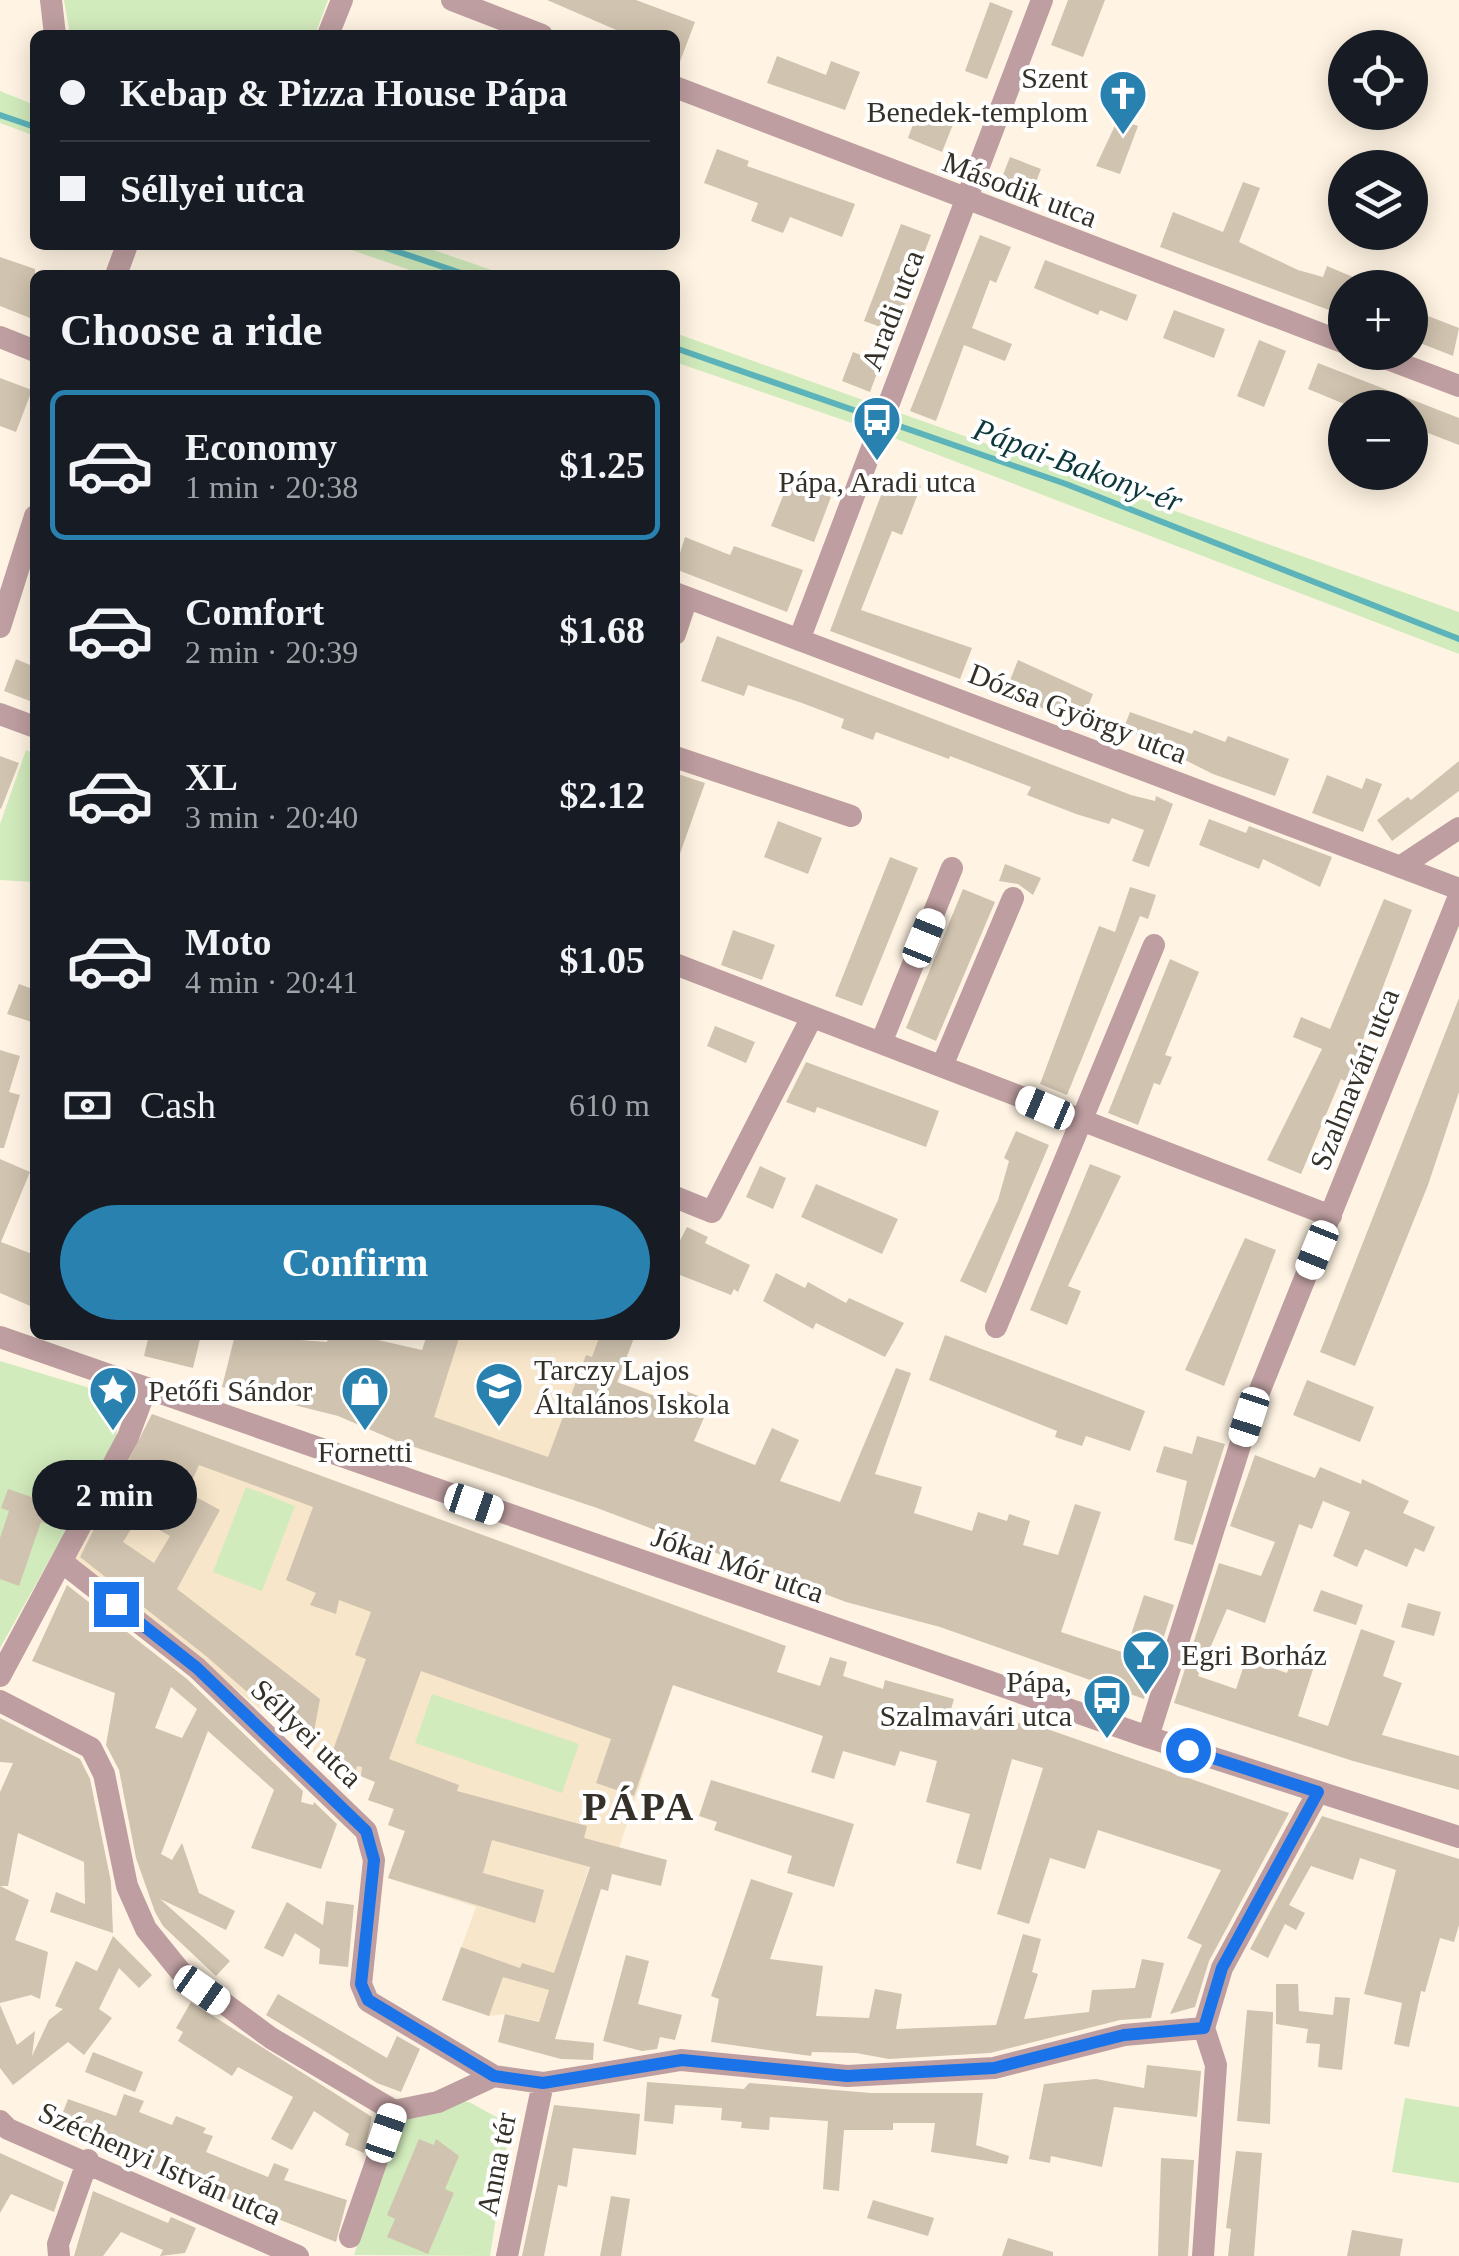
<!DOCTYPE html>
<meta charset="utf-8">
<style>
body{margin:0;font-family:"Times New Roman",serif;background:#242831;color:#f1f3f6;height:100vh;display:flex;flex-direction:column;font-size:38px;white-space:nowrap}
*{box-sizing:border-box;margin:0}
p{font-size:32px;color:#9ea1a6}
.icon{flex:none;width:55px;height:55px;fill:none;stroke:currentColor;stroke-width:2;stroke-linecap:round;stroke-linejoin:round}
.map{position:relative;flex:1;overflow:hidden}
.details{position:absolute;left:30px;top:270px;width:650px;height:1070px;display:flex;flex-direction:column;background:#171b24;border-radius:15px;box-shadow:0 5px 25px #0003}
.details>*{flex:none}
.top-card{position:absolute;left:30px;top:30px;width:650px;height:220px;border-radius:15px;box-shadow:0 5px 25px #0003;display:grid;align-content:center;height:220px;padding:0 30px;background:#171b24}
.controls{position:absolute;left:1328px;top:30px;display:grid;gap:20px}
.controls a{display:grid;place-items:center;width:100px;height:100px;border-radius:50%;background:#171b24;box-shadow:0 5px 25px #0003;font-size:50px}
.end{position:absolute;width:45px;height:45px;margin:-22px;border:12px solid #1a73e8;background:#fff;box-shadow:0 0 0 5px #fff}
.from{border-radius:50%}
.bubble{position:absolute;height:70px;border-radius:35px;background:#171b24;box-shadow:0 5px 25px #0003;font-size:32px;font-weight:700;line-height:70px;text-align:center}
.car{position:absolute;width:30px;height:60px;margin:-30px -15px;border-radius:12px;box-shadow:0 0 8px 2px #0007;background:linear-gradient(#fff 24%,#345 0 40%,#fff 0 76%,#345 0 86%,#fff 0)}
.top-card b{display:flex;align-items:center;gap:35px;height:95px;font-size:38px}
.top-card b+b{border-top:2px solid #363941}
.top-card i{width:25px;height:25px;background:#f1f3f6}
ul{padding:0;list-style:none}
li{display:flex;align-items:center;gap:30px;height:150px;margin:0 20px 15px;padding:0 10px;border:5px solid transparent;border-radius:15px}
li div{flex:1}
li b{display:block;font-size:38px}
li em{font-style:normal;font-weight:700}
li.current{border-color:#2881af}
li>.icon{width:90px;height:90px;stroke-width:1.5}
h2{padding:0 30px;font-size:45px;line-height:120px}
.pay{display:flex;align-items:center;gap:25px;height:110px;padding:0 30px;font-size:38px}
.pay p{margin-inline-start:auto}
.button{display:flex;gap:20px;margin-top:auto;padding:20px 30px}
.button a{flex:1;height:115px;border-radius:60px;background:#2881af;color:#fff;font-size:40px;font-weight:700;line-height:115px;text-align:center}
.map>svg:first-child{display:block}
.built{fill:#f7e6ca}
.green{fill:#d2ebbc}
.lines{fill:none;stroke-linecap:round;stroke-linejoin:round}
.stream{stroke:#5cb3ba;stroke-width:6}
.building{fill:#d0c3af;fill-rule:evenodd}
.minor{stroke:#be9ea0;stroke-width:22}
.route{stroke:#1a73e8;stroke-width:12}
.labels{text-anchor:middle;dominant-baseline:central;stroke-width:8;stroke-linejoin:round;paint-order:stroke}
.poi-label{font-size:30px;fill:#353028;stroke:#fff;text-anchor:start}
.street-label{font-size:30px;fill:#353028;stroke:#fff}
.water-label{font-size:32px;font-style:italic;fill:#0d383b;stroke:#fff}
.district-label{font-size:40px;font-weight:bold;letter-spacing:2.5px;fill:#353028;stroke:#fff}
</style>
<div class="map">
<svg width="1459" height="2256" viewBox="0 0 1459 2256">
<rect width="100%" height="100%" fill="#fff4e3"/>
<path class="built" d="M427,1335H635L576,1500L394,1441Z
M152,1414L771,1640L746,1710L673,1685L619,1848L597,1842L539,2021L505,2014L489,2016L442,2000L476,1907L388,1878L405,1831L388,1825L393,1809L368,1800L375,1782L328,1764L75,1559Z"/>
<path class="green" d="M64,0H328L315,35H70Z
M0,91L35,105V136L0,123Z
M337,245H419L506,275H424Z
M675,333L1459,612V654L878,432L675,362Z
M26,750L35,754V882L0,880V824Z
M0,1361L120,1397L116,1442L0,1648Z
M246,1487L295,1506L262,1591L213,1572Z
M432,1694L579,1744L562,1793L415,1743Z
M1405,2098L1459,2107V2183L1392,2172Z
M455,2101L469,2102L502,2120L508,2139L490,2256L354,2255L400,2119Z"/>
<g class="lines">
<path class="stream" d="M0,115L35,127
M378,245L467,275
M675,348L1066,484L1459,639"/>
</g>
<path class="building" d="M547,0H636L695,22L676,72L675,35H628Z
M1068,0H1105L1083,57L1051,45Z
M990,2L1013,11L987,79L965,71Z
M777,56L826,75L831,61L860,72L845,110L767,83Z
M919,108L954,122L942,152L908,138Z
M1118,119L1138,126L1120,174L1096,166Z
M717,149L749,161L747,166L855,204L842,237L790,217L783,233L751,221L758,203L704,183Z
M1010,157L1041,169L1030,197L999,185Z
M1243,182L1260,188L1239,242L1298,270L1323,277L1327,266L1379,288H1345V316L1160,247L1173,212L1223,232Z
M901,224L931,235L894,332L864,321Z
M980,235L1011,247L996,283L990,280L972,328L1012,344L1005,361L964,345L936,421L910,411Z
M0,257L35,269V320L0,306Z
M1045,260L1137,295L1127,321L1100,310L1098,315L1034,288Z
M1410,309L1459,328L1453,356L1410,339Z
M1174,310L1225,329L1214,358L1163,338Z
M1259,340L1286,351L1264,407L1237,396Z
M853,352L881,363L870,392L842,381Z
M1318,363L1459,418V445L1410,426V408H1354L1308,389Z
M0,378L32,390L16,432L0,426Z
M889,474L921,486L902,535L892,531L861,610L972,648L960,679L830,631Z
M789,481L831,497L814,542L771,526Z
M685,537L730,555L734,546L803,570L787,612L675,569Z
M717,636L1131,795L1155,801L1156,796L1173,804L1149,867L1132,861L1144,830L1112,818L1109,824L1076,814L1027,795L1031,787L950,756L949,759L876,732L873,740L841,728L844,719L802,703L748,685L744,696L701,681Z
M16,659L35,667V703L4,691Z
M1018,660L1093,694L1081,724L1005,693Z
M1130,712L1192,734L1194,730L1225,742L1228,736L1289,759L1275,796L1213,774L1183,759L1185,754L1123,730Z
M0,756L19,763L1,809L0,808Z
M1459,761V791L1392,841L1377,820L1408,797L1411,800Z
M675,773L705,783L677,862H675Z
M1327,775L1362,789L1366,778L1382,784L1363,832L1312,813Z
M1209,819L1246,833L1249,826L1332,857L1320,887L1263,859L1259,869L1199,845Z
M778,821L822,838L808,874L764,857Z
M890,857L918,868L862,1006L835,996Z
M1005,864L1041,878L1033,895L1018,884L999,881Z
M1130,887L1156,895L1148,919L1140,916L1067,1095L1040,1084L1099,926L1115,932Z
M963,889L995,902L936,1041L906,1028Z
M1384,899L1412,910L1347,1082L1341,1079L1301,1174L1267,1160L1322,1049L1293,1037L1301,1017L1330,1029Z
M733,930L775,945L762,980L721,965Z
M1170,959L1199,972L1165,1055L1172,1057L1160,1085L1154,1083L1138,1125L1108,1113Z
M19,984L35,990V1023L7,1014Z
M1459,998V1092L1428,1185L1355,1366L1320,1352Z
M715,1026L755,1042L746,1063L707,1046Z
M0,1050L20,1056L9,1092L20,1095L4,1148H0Z
M806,1062L939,1111L926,1147L817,1107L815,1113L786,1102Z
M1016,1131L1049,1145L986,1293L960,1281L998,1200L1009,1161L1004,1158Z
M0,1159L30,1172L1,1242L35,1255V1308L0,1293Z
M1090,1164L1121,1176L1068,1286L1081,1291L1067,1325L1030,1310Z
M760,1166L786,1178L773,1209L746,1197Z
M816,1184L898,1219L882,1254L801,1217Z
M687,1227L708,1237L705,1243L750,1265L738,1292L734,1289L731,1295L675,1273V1250Z
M1245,1238L1276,1250L1224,1386L1185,1370Z
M776,1273L805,1288L808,1282L846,1303L849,1298L904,1323L885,1357L816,1323L813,1329L763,1301Z
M149,1335H201L193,1368L144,1356Z
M235,1335L327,1342L329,1335H356L422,1350L427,1335H460L434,1417L548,1457L586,1355L592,1357L600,1335H635L617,1382L680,1405L686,1391L711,1401L694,1441L755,1465L772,1428L799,1440L780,1481L840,1502L896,1368L911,1373L875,1474L922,1487L914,1513L972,1531L978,1512L1007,1521L1009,1514L1030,1521L1023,1545L1058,1555L1075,1504L1101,1512L1061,1632L1125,1653L1144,1595L1174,1605L1144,1699L940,1627L846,1602L597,1508L394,1440L338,1416L222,1387Z
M945,1335L1145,1411L1130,1451L1086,1436L1082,1446L1055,1437L1057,1431L929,1380Z
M1307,1380L1374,1407L1360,1442L1293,1415Z
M152,1414L786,1646L777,1672L820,1686L830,1657L847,1662L843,1676L883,1689L885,1680L954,1699L951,1709L1047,1729L1289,1813L1209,1961L1195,2007L1170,2014L1202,1945L1187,1938L1221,1870L1098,1830L1085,1869L1050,1858L1029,1924L997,1914L1043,1768L1012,1759L981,1870L956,1863L970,1814L926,1802L937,1761L900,1751L895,1766L843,1751L834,1779L811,1772L823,1736L673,1685L634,1796L596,1783L611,1739L421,1671L389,1759L459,1785L457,1791L587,1826L584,1838L667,1860L661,1886L612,1874L608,1891L601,1889L555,2039L594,2043L593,2060L561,2059L498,2042L505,2014L539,2022L549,1990L503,1977L489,2016L442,2000L461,1947L520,1968L522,1963L554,1973L590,1867L492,1840L483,1873L544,1890L535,1923L388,1878L405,1831L388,1825L394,1809L368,1800L375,1782L361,1776L362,1767L357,1766L355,1774L328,1764L366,1659L355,1655L371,1612L339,1600L336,1614L310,1605L316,1593L286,1580L313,1507L199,1465L187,1492L220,1510L177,1589L320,1699L311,1748L206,1656L80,1557ZM138,1518L170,1536L154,1563L123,1542Z
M1197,1436L1225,1444L1193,1545L1174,1540L1187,1481L1156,1472L1164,1446L1192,1454Z
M1255,1455L1315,1478L1320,1467L1361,1484L1362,1479L1409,1501L1403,1513L1435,1527L1424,1552L1415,1548L1407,1567L1365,1549L1357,1567L1333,1556L1350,1512L1323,1501L1312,1529L1299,1524L1265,1623L1227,1609L1198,1676L1236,1689L1246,1659L1287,1673L1293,1656L1315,1663L1298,1716L1328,1726L1361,1629L1395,1641L1383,1676L1402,1683L1382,1735L1459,1756V1790L1353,1761L1174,1703L1219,1563L1261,1576L1275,1542L1230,1526Z
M8,1489L58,1506L51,1525L41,1522L19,1586L0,1579V1538L9,1511L1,1508Z
M67,1585L187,1679L303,1791L301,1802L313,1805L314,1802L337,1824L321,1869L251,1848L274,1790L208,1731L161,1854L172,1860L182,1843L199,1893L235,1911L226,1930L160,1899L230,1961L216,1976L163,1926L155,1912L136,1858L119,1770L106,1745L115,1693L32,1661ZM171,1687L197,1709L182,1738L155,1728Z
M1321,1590L1363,1605L1356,1625L1313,1611Z
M1408,1603L1441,1612L1434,1636L1401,1627Z
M0,1718L80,1759L90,1779L111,1882L113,1933L50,1912L56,1892L85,1904L84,1862L18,1833L8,1886H0V1792L13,1763L0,1762Z
M711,1780L854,1824L834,1887L787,1873L792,1856L714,1830L717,1822L699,1816Z
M1322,1816L1459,1859V1925L1454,1942L1440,1938L1425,1992L1421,1991L1409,2047L1394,2044L1402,2003L1364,1994L1396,1870L1360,1858L1353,1880L1311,1866L1289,1905L1305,1913L1296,1930L1285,1924L1268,1958L1250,1949Z
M751,1879L793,1893L770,1959L823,1966L816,2016L869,2018L875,1989L902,1994L896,2029L996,2025L1023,1934L1041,1939L1032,1972L1038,1974L1024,2019L1089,2012L1092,1990L1135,1988L1142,1959L1164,1963L1151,2018L1120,2020L990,2053L889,2059L856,2053L812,2052L811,2056L711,2042L719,1999L711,1996Z
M0,1886L29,1900L15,1940L48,1952L40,1999L31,1995L0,2003Z
M326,1901L354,1905L348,1967L319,1964L320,1949L295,1933L283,1957L264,1948L287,1902L323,1925Z
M113,1936L152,1975L139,1988L119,1968L99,2009L112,2018L84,2055L68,2042L13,2085L0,2068V2005L17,2045L35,2031L32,2056L49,2020L63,2009L55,2006L76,1961L97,1971Z
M626,1955L649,1961L638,2004L682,2015L675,2040L660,2037L657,2049L642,2051L603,2041Z
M1276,1984H1298L1299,2011L1333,2015L1335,1997L1350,1998L1342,2070L1318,2067L1320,2044L1306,2043L1308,2029L1276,2024Z
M278,1994L387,2058L397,2036L420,2049L401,2092L377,2083L266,2015Z
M191,2002L372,2117L364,2153L345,2145L349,2134L314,2111L292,2150L271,2139L293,2097L238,2067L232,2076L178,2041L183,2032L176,2028Z
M1247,2010L1273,2012L1270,2124L1237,2121Z
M93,2052L143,2072L135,2092L85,2072Z
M1147,2065L1201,2071L1197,2117L1114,2107L1102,2167L1051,2156L1050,2163L1029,2159L1044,2084L1096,2079L1144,2088Z
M647,2082L744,2089L749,2083L871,2093H983L976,2145L1009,2156L1007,2164L931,2152L935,2123H893V2130H844L839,2191L823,2189L828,2121L770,2117L769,2130L741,2128L742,2122L721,2120L722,2108L675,2105L673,2124L644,2121Z
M124,2094L144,2101L139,2112L172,2125L176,2116L206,2128L203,2133L213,2136L206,2152L268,2177L274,2163L289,2169L284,2180L347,2200L336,2242L56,2131L68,2099L116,2116Z
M554,2105L640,2114L636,2155L573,2148L567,2187L558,2185L544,2256H522Z
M419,2139L434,2145L436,2139L459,2156L445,2189L454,2193L428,2254L387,2237L395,2219L387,2215Z
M1236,2151L1262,2153L1254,2256H1228L1231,2229L1226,2228Z
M0,2153L64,2182L54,2212L11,2194L0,2213Z
M1161,2158L1194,2160L1188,2256H1158Z
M93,2191L168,2223L171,2217L196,2228L185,2253L160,2256L163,2250L121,2232L103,2256H74Z
M611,2196L630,2199L621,2256H600Z
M873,2200L934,2218L928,2236L867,2218Z
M1352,2230L1403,2239L1400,2256H1347Z
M1008,2238L1053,2252V2256H1002Z"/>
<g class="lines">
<path class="minor" d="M51,0L55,35
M452,0L542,35
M328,35L342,0
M675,87L1345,343
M116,275L127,245
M0,337L35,351
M1369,352L1459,386
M675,593L1459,889
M0,627L35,516
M675,634L687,598
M799,640L1042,0
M0,714L35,727
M675,757L851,816
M1400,867L1459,828
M675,964L1331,1216
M881,1043L952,868
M942,1066L1013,898
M675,1197L712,1212L812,1017
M996,1327L1154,945
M0,1337L1148,1737L1459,1837
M62,1562L197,1668L366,1831L374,1860L361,1984L368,2001L494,2076L543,2083L681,2060L847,2076L994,2068L1124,2035L1204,2028L1222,1968L1318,1792
M0,1676L128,1437L145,1391
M0,1701L91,1748L104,1774L127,1886L146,1929L180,1971L271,2038L394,2111
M1148,1737L1249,1417L1459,896
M0,2121L8,2129L298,2256
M350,2237L394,2111L438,2102L494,2076
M59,2256L58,2244L88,2160
M507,2256L543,2083
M1203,2256L1216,2065L1204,2028"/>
</g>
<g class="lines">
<path class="route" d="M116,1604L197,1668L366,1831L374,1860L361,1984L368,2000L494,2076L543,2083L682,2060L847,2076L994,2068L1124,2035L1204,2028L1222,1968L1318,1792L1188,1750"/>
</g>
<defs>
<g id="church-pin" transform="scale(2.5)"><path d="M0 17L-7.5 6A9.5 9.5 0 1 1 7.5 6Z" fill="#2881af" stroke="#fff"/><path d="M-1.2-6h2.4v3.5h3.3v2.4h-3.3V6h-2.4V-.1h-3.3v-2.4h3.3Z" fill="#fff"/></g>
<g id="bus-pin" transform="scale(2.5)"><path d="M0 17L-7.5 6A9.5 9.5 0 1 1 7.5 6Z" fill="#2881af" stroke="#fff"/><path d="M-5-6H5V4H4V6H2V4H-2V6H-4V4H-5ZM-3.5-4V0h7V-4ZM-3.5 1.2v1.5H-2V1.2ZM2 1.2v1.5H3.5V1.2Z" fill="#fff"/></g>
<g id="school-pin" transform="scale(2.5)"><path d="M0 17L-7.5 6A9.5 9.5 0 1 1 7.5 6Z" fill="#2881af" stroke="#fff"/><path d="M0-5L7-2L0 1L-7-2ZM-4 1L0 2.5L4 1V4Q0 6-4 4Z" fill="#fff"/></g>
<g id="sight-pin" transform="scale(2.5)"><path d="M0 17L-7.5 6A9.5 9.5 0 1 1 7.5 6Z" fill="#2881af" stroke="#fff"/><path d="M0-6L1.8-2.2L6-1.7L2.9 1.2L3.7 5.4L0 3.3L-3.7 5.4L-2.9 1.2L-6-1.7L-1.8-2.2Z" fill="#fff"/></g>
<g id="shop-pin" transform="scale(2.5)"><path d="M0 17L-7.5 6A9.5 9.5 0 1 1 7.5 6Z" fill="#2881af" stroke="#fff"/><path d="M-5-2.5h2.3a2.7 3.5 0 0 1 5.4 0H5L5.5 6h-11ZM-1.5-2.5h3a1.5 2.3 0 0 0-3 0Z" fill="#fff"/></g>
<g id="bar-pin" transform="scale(2.5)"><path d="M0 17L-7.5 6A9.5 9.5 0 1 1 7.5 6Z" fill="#2881af" stroke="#fff"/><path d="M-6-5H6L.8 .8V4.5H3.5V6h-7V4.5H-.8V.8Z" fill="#fff"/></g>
</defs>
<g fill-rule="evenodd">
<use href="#church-pin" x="1123" y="94"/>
<use href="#bus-pin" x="877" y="420"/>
<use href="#school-pin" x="499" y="1386"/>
<use href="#sight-pin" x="113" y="1390"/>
<use href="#shop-pin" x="365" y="1390"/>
<use href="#bar-pin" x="1146" y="1654"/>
<use href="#bus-pin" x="1107" y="1698"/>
</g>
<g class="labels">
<g class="poi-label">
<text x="1088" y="77" text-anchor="end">Szent<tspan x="1088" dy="34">Benedek-templom</tspan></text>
<text x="877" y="481" text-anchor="middle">Pápa, Aradi utca</text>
<text x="534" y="1369">Tarczy Lajos<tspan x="534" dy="34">Általános Iskola</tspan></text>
<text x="148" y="1390">Petőfi Sándor</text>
<text x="365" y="1451" text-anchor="middle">Fornetti</text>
<text x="1181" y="1654">Egri Borház</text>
<text x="1072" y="1681" text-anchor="end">Pápa,<tspan x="1072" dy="34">Szalmavári utca</tspan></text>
</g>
<g class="street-label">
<text transform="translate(1020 189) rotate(21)">Második utca</text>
<text transform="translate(892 310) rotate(-69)">Aradi utca</text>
<text transform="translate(1078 713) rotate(21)">Dózsa György utca</text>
<text transform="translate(1354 1079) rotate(-68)">Szalmavári utca</text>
<text transform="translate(738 1564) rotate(19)">Jókai Mór utca</text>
<text transform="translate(307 1733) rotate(44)">Séllyei utca</text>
<text transform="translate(160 2163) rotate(24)">Széchenyi István utca</text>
<text transform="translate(496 2164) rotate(-79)">Anna tér</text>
</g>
<g class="water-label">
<text transform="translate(1078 465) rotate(20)">Pápai-Bakony-ér</text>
</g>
<g class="district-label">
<text x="639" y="1806">PÁPA</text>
</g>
</g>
</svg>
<div class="controls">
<a><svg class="icon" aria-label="locate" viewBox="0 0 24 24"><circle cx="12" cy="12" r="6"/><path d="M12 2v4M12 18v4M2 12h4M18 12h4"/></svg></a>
<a><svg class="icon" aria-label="layers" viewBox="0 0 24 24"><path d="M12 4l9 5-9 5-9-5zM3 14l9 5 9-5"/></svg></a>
<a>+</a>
<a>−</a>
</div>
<i class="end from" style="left:1188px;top:1750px"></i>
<i class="end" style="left:116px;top:1604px"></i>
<div class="bubble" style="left:32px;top:1460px;width:165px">2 min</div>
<i class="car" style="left:924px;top:938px;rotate:22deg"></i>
<i class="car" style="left:1045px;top:1108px;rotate:293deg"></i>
<i class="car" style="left:1317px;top:1250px;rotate:202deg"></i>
<i class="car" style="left:1249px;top:1417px;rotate:198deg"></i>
<i class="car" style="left:474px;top:1504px;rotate:109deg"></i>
<i class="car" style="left:202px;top:1990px;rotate:125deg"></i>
<i class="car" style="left:386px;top:2133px;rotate:19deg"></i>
<div class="top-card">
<b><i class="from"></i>Kebap &amp; Pizza House Pápa</b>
<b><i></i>Séllyei utca</b>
</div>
<section class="details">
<h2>Choose a ride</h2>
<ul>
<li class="current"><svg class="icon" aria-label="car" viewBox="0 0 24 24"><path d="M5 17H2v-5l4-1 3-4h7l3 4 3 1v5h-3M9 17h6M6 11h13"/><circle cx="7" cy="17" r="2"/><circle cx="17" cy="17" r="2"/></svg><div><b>Economy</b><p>1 min · 20:38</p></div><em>$1.25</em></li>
<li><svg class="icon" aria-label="car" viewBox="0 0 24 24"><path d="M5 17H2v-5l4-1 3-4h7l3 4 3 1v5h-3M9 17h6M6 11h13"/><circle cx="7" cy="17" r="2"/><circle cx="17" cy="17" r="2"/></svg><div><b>Comfort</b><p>2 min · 20:39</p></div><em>$1.68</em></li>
<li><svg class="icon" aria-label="car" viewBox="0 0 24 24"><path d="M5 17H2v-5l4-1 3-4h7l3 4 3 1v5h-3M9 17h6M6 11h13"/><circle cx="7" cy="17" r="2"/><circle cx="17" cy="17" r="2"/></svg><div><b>XL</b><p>3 min · 20:40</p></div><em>$2.12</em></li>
<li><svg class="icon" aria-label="car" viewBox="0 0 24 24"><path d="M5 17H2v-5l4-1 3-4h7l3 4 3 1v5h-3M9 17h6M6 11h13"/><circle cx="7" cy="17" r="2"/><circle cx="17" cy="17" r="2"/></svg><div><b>Moto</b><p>4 min · 20:41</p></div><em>$1.05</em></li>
</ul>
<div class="pay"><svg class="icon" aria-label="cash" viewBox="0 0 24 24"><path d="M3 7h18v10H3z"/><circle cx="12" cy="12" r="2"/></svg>Cash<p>610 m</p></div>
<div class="button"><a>Confirm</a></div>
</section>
</div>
